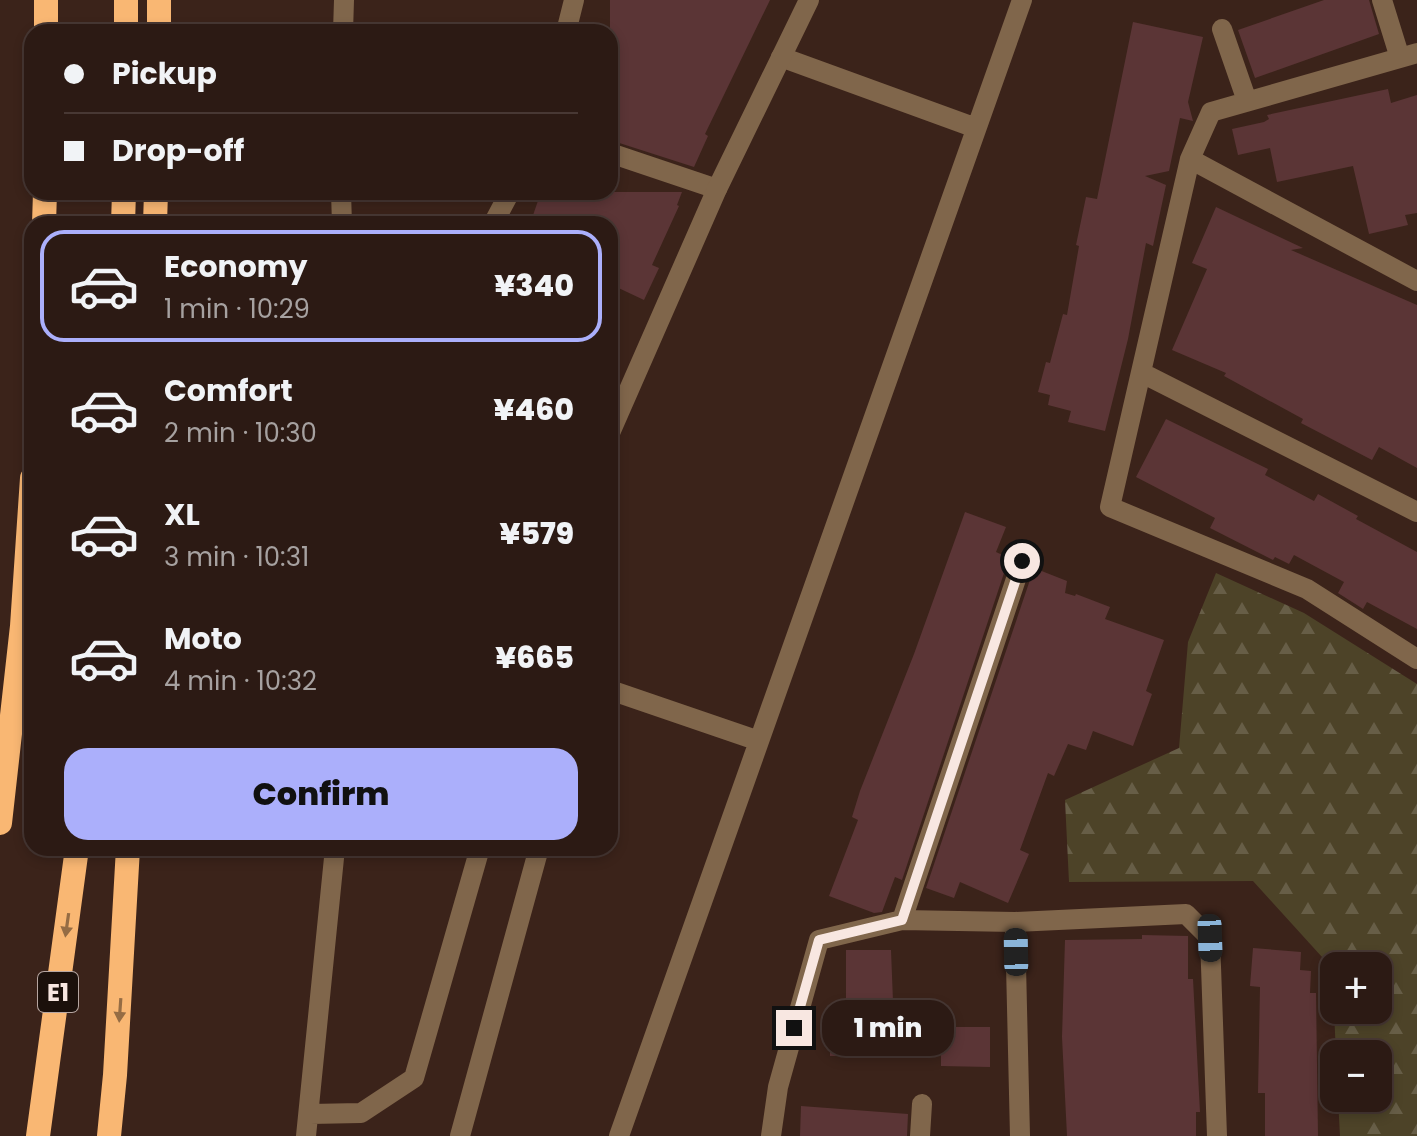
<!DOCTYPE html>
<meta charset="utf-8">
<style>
body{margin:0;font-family:Poppins,sans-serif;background:#34231d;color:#f1f3f6;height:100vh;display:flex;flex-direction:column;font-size:30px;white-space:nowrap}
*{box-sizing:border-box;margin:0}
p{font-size:26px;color:#a6a1a0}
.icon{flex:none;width:44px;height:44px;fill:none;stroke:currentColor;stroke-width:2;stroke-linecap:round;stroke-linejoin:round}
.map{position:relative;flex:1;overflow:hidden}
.sheet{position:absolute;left:24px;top:216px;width:594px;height:640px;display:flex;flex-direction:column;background:#2c1a14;border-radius:24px;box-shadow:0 4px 12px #0003,0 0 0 2px #483834}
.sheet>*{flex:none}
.banner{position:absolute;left:24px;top:24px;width:594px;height:176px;border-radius:24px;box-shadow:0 4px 12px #0003,0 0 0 2px #483834;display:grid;align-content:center;height:176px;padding:0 40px;background:#2c1a14}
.controls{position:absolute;left:1320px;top:952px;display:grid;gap:16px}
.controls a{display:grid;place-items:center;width:72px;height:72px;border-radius:16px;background:#2c1a14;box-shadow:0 4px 12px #0003,0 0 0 2px #483834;font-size:40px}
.end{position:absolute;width:36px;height:36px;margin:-18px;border:10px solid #f8e7e1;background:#111;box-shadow:0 0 0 4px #111}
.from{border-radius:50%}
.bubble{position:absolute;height:56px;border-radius:24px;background:#2c1a14;box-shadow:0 4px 12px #0003,0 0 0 2px #483834;font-size:26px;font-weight:800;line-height:56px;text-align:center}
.car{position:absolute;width:24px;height:48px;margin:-24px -12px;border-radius:10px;box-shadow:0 0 6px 2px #0007;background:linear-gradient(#222 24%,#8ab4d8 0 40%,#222 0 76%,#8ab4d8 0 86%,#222 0)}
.banner b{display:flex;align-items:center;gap:28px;height:76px;font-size:30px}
.banner b+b{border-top:2px solid #483834}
.banner i{width:20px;height:20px;background:#f1f3f6}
ul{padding:14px 0 0;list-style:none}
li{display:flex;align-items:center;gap:24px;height:112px;margin:0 16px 12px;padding:0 24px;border:4px solid transparent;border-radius:24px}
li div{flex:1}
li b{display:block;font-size:30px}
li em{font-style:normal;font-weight:800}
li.selected{border-color:#abaffb}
li>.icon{width:72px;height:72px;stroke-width:1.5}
.action{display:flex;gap:16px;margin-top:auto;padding:16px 40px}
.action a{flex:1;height:92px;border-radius:24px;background:#abaffb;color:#111;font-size:32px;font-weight:800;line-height:92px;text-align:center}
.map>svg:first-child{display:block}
.forest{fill:url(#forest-firs)}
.building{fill:#5b3536}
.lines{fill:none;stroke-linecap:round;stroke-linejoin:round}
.minor{stroke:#80664b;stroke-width:20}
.tertiary{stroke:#80664b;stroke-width:20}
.motorway{stroke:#f9b773;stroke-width:24}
.oneway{fill:#956c44}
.route{stroke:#f8e7e1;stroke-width:10}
.labels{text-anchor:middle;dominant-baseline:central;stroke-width:6;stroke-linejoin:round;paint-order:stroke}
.shield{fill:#1b100b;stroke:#b6a6a1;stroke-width:2}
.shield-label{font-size:24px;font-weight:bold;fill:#f8e7e1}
</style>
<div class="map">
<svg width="1417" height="1136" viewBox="0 0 1417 1136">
<defs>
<pattern id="forest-firs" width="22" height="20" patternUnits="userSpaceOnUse" patternTransform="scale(2)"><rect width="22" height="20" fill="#4d4328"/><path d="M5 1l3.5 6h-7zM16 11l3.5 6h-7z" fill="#675e47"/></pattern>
</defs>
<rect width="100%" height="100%" fill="#3b231a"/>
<path class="forest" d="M1216,573L1304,613L1417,684V1136H1340L1338,1098H1378V1054H1336L1334,1010H1378V966H1334V1006L1332,968L1253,881L1069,882L1065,800L1179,748L1188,642Z"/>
<path class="building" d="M610,0H770L705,134L708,136L694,167L610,140Z
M1324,0H1369L1379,34L1255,78L1238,30Z
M1133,22L1203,37L1188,102L1193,121L1180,118L1169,171L1145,176L1166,185L1153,246L1146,243L1128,339L1105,431L1068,422L1071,411L1048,405L1050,395L1038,392L1046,362L1050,363L1063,314L1067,315L1079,246L1076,245L1086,197L1097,199Z
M1388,89L1391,103L1417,95V213L1405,215L1408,225L1369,234L1353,166L1277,182L1270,148L1238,155L1232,129L1264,122L1269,119L1267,115Z
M541,192H682L677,205L679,206L652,265L659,268L644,300L610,284V224H530Z
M1216,207L1303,248L1291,250L1417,305V468L1379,447L1372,460L1301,423L1303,419L1224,376L1226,373L1172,350L1207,269L1192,263Z
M1166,419L1268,469L1265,475L1314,501L1318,494L1358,516L1356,519L1417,552V629L1367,602L1363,609L1360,607L1338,593L1344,582L1294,555L1289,564L1275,557L1273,560L1210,528L1215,518L1136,477Z
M965,512L1006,527L996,552L1009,558L902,880L895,877L882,912L874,913L829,896L858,820L852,817L860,791L914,654Z
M1034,568L1067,581L1065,593L1075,596L1076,594L1110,607L1105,619L1164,640L1146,691L1152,694L1133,746L1093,731L1086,750L1068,744L1054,776L1048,773L1020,850L1029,854L1008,903L960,882L954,898L926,888Z
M1142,935L1188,936V979H1193L1200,1112H1196V1136H1067L1062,1037L1065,940L1142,939Z
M1253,948L1301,952L1300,970L1311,971L1310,993H1316L1318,1136H1265V1093H1258L1260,987L1250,986Z
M846,950H891L894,1027H990V1067L941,1066V1055L830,1056V1008H846Z
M801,1106L908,1114L907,1136H800Z"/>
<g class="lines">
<path class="minor" d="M1382,0L1400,58
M1222,29L1247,101
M566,32L574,0
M1417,53L1211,112L1190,159L1110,507L1307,589L1417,659
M781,57L976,128
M610,153L717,189
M1190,159L1417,281
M493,224L510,192
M1142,373L1417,512
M610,690L759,741
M902,920L1022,561
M1015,922L1020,1136
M460,1136L539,848
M619,1136L1022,0
M771,1136L778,1087L819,940L902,920L1015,922L1186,914L1210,938L1217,1136
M920,1136L922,1104"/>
<path class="tertiary" d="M343,32L344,0
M341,192L342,224
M610,433L717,189L809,0
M310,1114L361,1113L414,1078L480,848
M306,1136L335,848"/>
<path class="motorway" d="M46,0V32
M126,0V32
M159,0V32
M44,224L45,192
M123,224L124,192
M155,224L156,192
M0,823L22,626L32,478
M38,1136L77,848
M109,1136L115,1075L128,848"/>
</g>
<defs><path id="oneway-solid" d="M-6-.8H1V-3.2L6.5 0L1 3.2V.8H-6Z" transform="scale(2)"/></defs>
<g class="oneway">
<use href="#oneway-solid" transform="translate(67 925) rotate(98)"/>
<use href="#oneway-solid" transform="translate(120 1010) rotate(94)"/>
</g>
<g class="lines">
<path class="route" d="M794,1028L819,940L902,920L1022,561"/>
</g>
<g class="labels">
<rect class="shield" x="38" y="972" width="40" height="40" rx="6"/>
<g class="shield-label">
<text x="58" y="992">E1</text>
</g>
</g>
</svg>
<div class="controls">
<a>+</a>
<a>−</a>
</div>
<i class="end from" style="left:1022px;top:561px"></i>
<i class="end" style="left:794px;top:1028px"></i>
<div class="bubble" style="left:822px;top:1000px;width:132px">1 min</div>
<i class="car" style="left:1210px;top:938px;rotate:178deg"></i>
<i class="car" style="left:1016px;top:952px;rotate:359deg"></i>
<div class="banner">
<b><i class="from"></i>Pickup</b>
<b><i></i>Drop-off</b>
</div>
<section class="sheet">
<ul>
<li class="selected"><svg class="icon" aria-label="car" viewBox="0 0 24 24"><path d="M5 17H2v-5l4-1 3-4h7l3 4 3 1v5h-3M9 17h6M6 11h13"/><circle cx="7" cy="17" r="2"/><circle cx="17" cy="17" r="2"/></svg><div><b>Economy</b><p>1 min · 10:29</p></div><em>¥340</em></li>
<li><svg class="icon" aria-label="car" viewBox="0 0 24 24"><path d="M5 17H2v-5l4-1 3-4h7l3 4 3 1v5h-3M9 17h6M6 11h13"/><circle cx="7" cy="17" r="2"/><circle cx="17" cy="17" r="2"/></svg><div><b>Comfort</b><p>2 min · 10:30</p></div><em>¥460</em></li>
<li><svg class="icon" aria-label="car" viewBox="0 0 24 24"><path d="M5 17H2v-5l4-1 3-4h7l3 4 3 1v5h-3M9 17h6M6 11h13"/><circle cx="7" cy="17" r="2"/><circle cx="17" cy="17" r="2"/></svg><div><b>XL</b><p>3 min · 10:31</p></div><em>¥579</em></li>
<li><svg class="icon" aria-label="car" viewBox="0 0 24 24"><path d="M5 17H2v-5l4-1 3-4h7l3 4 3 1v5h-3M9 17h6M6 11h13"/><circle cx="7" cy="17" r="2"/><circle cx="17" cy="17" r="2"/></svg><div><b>Moto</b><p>4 min · 10:32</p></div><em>¥665</em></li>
</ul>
<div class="action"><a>Confirm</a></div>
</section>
</div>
